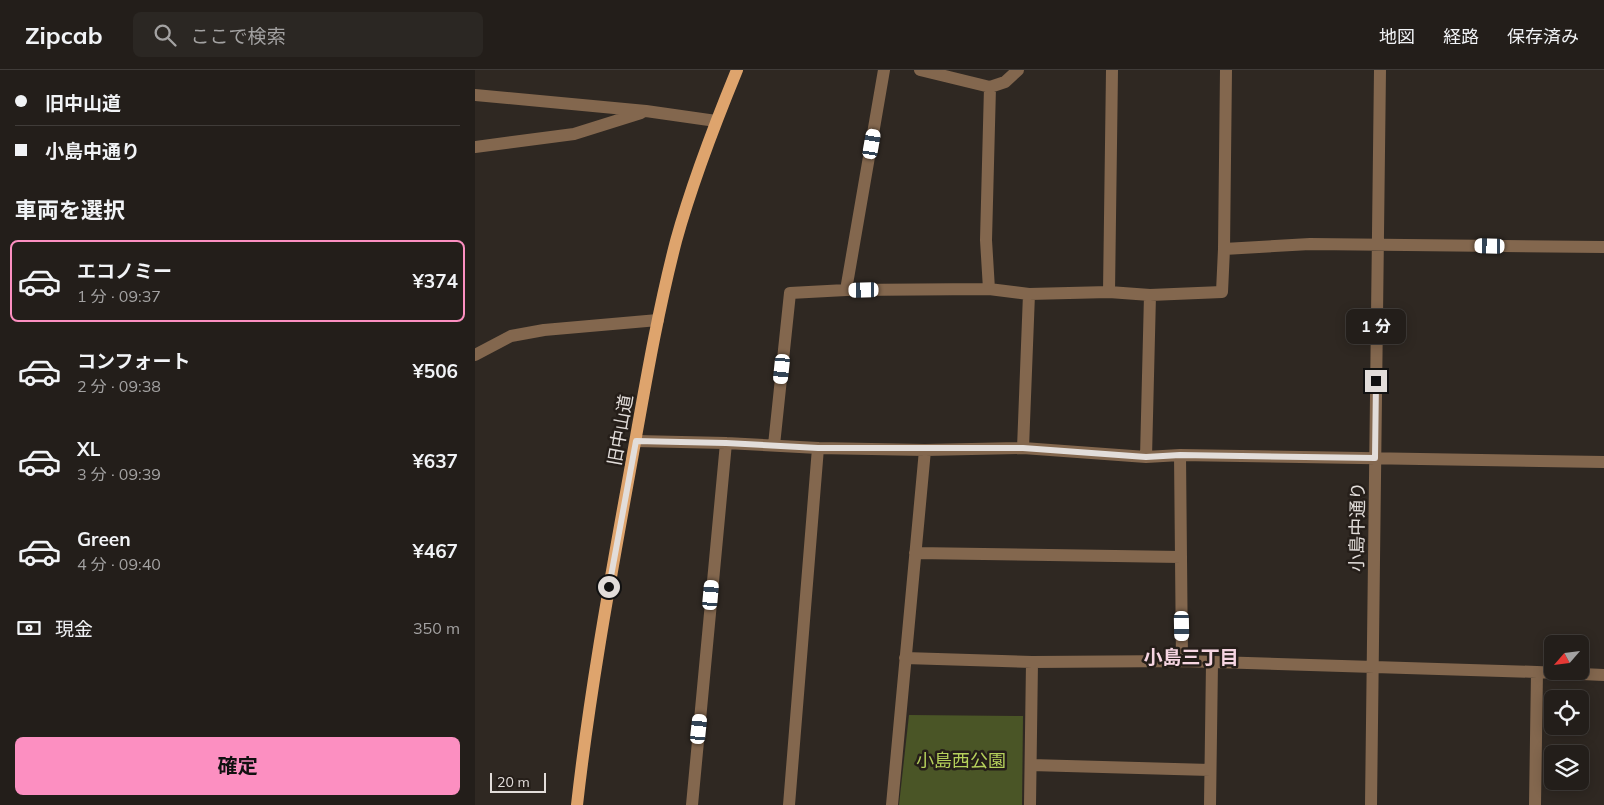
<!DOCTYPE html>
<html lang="ja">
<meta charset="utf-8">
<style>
body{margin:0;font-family:Mulish,"Noto Sans JP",sans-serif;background:#2b2723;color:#f1f3f6;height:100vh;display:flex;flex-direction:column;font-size:19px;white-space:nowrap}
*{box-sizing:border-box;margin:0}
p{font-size:16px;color:#a3a2a2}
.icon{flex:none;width:28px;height:28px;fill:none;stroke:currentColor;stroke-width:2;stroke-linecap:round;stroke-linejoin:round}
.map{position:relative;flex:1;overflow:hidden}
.panel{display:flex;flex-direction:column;background:#231e1a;width:475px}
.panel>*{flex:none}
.hud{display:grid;align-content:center;height:110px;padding:0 15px;background:#231e1a}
.needle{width:32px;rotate:242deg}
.buttons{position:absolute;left:1069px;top:565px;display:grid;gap:10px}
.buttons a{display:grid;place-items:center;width:45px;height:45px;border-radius:8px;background:#231e1a;box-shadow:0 2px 12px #0003,0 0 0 1px #403c39;font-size:25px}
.scale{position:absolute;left:15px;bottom:12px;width:56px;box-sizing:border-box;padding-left:5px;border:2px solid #e2ddda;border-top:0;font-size:14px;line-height:18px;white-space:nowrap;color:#e2ddda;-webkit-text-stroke:4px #251e19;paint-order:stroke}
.end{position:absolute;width:22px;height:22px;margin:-11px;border:6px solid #e2ddda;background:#111;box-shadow:0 0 0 2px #111}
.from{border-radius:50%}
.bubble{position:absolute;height:35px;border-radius:8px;background:#231e1a;box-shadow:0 2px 12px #0003,0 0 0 1px #403c39;font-size:16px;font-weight:700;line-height:35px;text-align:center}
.car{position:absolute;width:15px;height:30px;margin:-15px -8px;border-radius:6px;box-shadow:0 0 4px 1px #0007;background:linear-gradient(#fff 24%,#345 0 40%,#fff 0 76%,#345 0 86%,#fff 0)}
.hud b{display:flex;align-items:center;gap:18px;height:48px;font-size:19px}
.hud b+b{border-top:1px solid #403c39}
.hud i{width:12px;height:12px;background:#f1f3f6}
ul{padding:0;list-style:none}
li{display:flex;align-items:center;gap:15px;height:82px;margin:0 10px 8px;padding:0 5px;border:2px solid transparent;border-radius:8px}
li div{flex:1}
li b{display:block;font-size:19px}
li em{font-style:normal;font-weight:700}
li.active{border-color:#fc8fc1}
li>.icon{width:45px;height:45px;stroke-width:1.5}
h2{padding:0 15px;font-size:22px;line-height:60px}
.pay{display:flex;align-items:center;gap:12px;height:55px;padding:0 15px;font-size:19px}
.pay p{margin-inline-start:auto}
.cta{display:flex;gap:10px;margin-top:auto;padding:10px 15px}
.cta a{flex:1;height:58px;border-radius:8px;background:#fc8fc1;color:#111;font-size:20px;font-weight:700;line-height:58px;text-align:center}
header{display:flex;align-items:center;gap:30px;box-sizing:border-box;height:70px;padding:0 25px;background:#231e1a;border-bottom:1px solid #403c39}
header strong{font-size:24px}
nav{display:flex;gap:28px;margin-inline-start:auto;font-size:18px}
.search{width:350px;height:45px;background:#2b2723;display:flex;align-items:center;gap:12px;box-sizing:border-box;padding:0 18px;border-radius:8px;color:#a3a2a2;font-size:19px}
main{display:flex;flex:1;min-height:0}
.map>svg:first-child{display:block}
.green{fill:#4a5526}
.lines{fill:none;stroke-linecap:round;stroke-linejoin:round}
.minor{stroke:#83674e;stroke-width:12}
.major{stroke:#dea46d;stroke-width:12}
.route{stroke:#e2ddda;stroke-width:6}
.labels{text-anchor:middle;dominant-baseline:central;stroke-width:5;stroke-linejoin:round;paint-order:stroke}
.street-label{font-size:18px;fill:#e2ddda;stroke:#251e19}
.park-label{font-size:18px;fill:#b5d05b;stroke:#251e19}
.neighbourhood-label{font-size:19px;font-weight:bold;fill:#f6d5e2;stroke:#251e19}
</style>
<header>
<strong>Zipcab</strong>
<div class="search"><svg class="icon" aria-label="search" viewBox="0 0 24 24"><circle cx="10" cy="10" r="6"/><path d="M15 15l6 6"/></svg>ここで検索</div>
<nav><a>地図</a><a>経路</a><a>保存済み</a></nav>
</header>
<main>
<section class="panel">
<div class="hud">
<b><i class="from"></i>旧中山道</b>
<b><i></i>小島中通り</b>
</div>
<h2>車両を選択</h2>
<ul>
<li class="active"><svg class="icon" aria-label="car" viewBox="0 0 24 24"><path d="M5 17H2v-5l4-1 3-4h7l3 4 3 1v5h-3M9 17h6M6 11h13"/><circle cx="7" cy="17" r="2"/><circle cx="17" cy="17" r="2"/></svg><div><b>エコノミー</b><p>1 分 · 09:37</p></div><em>¥374</em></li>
<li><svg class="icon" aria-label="car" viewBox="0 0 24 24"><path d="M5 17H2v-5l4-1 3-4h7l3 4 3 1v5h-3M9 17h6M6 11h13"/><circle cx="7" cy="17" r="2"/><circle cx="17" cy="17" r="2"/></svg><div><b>コンフォート</b><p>2 分 · 09:38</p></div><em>¥506</em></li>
<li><svg class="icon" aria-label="car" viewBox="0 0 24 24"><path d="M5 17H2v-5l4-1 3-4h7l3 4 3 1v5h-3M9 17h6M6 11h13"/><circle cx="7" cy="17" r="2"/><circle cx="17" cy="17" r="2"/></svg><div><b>XL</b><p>3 分 · 09:39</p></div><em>¥637</em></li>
<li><svg class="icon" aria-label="car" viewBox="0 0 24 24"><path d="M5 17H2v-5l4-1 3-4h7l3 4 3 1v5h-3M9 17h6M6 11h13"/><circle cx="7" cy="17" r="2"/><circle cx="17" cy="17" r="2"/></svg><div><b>Green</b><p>4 分 · 09:40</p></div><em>¥467</em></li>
</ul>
<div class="pay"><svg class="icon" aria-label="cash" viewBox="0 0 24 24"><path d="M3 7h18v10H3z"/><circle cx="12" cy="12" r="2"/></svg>現金<p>350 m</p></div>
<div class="cta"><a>確定</a></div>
</section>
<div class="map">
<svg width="1129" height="735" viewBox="0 0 1129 735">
<rect width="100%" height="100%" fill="#2f2822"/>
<path class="green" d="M434,645L548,646L547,735H424Z"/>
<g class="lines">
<path class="minor" d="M445,0L515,17L530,12L543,0
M0,25L171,41L241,51
M0,77L99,64L166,43
M749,179L835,174L1129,177
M514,219L511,170L515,17
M371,220L409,0
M634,222L637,0
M0,285L36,266L69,260L183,250
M161,371L251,373L343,378L450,380L548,378L671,387L705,385L1129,392
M299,375L315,223L371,220L514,219L554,224L634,222L675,225L747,222L749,179L751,0
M548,378L554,224
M705,385L707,591
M671,387L675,225
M440,483L706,487
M430,588L557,592L707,591L1062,602L1129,605
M556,695L735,700
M217,735L251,373
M314,735L343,378
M417,735L450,380
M555,735L557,592
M735,735L737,593
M896,735L905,0
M1060,735L1062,602"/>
<path class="major" d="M102,735C114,628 133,522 152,417C167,335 180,252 201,171C217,113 239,56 262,0"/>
</g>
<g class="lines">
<path class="route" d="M134,517L161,371L251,373L343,378H548L671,387L705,385L900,388L901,311"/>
</g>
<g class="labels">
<g class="street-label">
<text transform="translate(145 360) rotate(-80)">旧中山道</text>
<text transform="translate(882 457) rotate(-89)">小島中通り</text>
</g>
<g class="park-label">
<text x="486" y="690">小島西公園</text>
</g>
<g class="neighbourhood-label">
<text x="716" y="587">小島三丁目</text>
</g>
</g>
</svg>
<div class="buttons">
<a><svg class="needle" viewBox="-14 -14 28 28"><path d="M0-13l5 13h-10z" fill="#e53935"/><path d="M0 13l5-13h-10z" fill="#a3a2a2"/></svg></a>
<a><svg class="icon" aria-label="locate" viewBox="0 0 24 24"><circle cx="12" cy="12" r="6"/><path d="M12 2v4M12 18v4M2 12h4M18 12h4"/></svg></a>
<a><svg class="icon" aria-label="layers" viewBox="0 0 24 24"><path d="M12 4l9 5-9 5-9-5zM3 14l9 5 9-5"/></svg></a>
</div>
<div class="scale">20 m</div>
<i class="end from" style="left:134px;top:517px"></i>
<i class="end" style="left:901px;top:311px"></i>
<div class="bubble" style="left:871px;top:239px;width:60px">1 分</div>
<i class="car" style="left:397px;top:74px;rotate:10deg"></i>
<i class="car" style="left:1015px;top:176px;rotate:271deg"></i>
<i class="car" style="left:389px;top:220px;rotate:269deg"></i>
<i class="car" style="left:307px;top:299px;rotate:186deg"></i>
<i class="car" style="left:236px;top:525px;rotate:5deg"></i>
<i class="car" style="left:707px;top:556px;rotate:179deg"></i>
<i class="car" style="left:224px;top:659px;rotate:6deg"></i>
</div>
</main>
